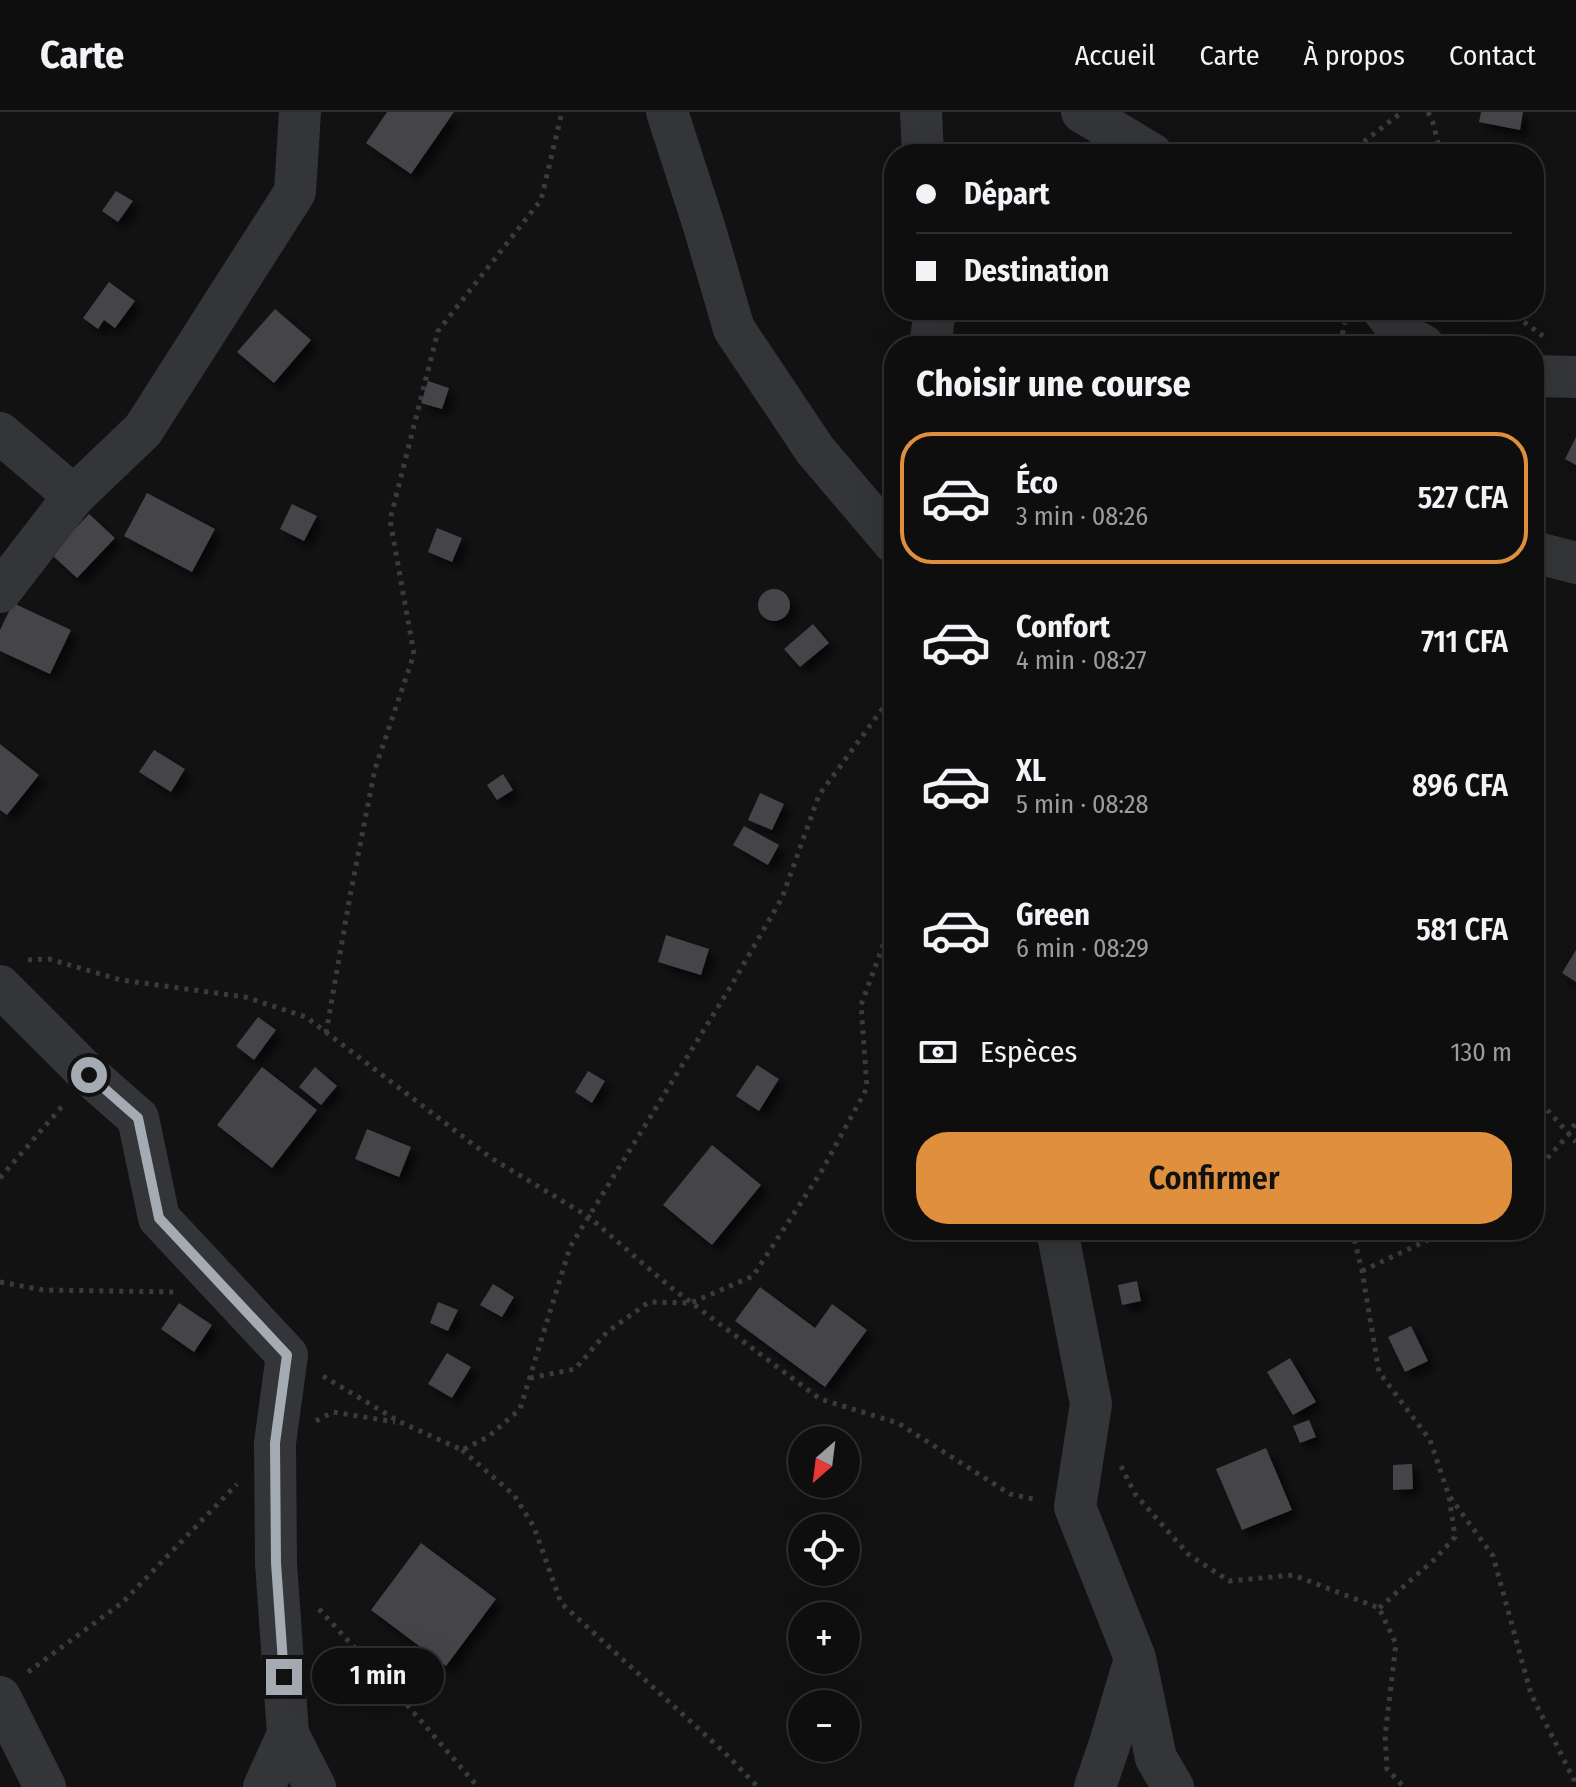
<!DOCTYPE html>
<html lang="fr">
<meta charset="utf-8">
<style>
body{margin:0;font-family:"Fira Sans Condensed",sans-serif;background:#171717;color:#f1f3f6;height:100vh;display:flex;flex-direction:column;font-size:30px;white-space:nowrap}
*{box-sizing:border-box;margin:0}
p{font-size:26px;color:#9b9c9e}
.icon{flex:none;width:44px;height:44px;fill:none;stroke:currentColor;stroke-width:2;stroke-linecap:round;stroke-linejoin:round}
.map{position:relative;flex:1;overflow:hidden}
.sheet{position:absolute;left:884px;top:224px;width:660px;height:904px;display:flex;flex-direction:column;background:#0e0e0e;border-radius:32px;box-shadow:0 8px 32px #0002,0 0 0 2px #2e2e2e}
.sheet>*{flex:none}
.top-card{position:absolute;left:884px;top:32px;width:660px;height:176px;border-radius:32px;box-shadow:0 8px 32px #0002,0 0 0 2px #2e2e2e;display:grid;align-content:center;height:176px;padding:0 32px;background:#0e0e0e}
.needle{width:52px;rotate:208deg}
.fabs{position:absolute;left:788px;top:1314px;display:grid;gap:16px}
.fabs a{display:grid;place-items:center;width:72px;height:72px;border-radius:50%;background:#0e0e0e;box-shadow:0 8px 32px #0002,0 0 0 2px #2e2e2e;font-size:40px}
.end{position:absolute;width:36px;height:36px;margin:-18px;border:10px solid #a5abb3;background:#111;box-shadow:0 0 0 4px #111}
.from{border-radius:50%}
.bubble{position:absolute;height:56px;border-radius:28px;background:#0e0e0e;box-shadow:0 8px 32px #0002,0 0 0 2px #2e2e2e;font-size:26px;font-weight:600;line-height:56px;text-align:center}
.top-card b{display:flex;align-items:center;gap:28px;height:76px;font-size:30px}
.top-card b+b{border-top:2px solid #2e2e2e}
.top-card i{width:20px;height:20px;background:#f1f3f6}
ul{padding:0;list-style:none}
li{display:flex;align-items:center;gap:24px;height:132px;margin:0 16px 12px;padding:0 16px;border:4px solid transparent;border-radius:32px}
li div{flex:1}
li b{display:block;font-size:30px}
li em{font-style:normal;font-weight:600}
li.selected{border-color:#e08f3d}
li>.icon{width:72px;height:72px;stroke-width:1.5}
h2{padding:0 32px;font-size:36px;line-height:96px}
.pay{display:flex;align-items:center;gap:20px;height:88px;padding:0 32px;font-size:30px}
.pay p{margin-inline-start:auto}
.action{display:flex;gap:16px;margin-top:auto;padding:16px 32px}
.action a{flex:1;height:92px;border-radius:32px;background:#e08f3d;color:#111;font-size:32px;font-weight:600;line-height:92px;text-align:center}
header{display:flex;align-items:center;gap:48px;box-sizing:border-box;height:112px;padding:0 40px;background:#0e0e0e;border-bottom:2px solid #2e2e2e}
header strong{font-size:38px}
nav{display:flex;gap:44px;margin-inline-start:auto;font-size:28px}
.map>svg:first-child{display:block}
.building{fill:#444549;filter:url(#shadow)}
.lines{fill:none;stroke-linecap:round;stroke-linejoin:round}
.path{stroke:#393c3f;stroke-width:5;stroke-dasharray:4 6;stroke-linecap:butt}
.minor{stroke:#333538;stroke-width:42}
.route{stroke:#a5abb3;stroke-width:10}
</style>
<header>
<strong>Carte</strong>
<nav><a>Accueil</a><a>Carte</a><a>À propos</a><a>Contact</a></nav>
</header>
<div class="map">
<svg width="1576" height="1675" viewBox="0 0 1576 1675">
<defs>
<filter id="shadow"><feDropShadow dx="7" dy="7" stdDeviation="4" flood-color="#0009"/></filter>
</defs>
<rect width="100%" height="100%" fill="#121213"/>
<path class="building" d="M387,0H454L411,62L366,31Z
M1481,0H1523L1520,18L1479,10Z
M116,79L133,89L118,110L102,99Z
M109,170L135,189L115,216L104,208L98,217L83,206Z
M275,197L311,228L274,271L237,240Z
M428,269L449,276L442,297L421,291Z
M1576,325V353L1565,347Z
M147,381L215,417L192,460L124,424Z
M292,392L317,404L304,429L280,417Z
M89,402L115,426L77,466L51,442Z
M437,416L462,426L452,450L428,440Z
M758 493a16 16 0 1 1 32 0a16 16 0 1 1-32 0Z
M13,491L71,518L50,562L0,539V518Z
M813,512L829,531L800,555L784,537Z
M0,632L39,663L7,703L0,698Z
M154,638L185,657L171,680L139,660Z
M503,662L513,678L497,688L487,673Z
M760,681L784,692L772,718L748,708Z
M744,714L779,733L768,753L733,733Z
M666,823L709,837L701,863L658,850Z
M1576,838V870L1562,861Z
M258,905L276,918L254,948L236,934Z
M894,931V956L883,938Z
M757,953L779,967L759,999L736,984Z
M262,955L317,998L272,1056L217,1013Z
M315,955L337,974L321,993L299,975Z
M588,959L605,969L592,991L575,980Z
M367,1017L411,1035L399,1065L355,1047Z
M712,1033L761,1073L712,1133L663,1093Z
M1137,1169L1141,1189L1122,1193L1118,1173Z
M493,1172L514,1185L502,1205L480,1193Z
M760,1175L815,1216L832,1192L867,1218L825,1275L735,1209Z
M438,1190L458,1198L448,1219L430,1211Z
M179,1191L212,1213L194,1240L161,1217Z
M1411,1214L1428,1249L1405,1260L1388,1225Z
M447,1241L471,1255L452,1286L428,1272Z
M1290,1246L1316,1290L1293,1303L1267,1260Z
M1309,1308L1316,1325L1300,1331L1293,1314Z
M1266,1336L1292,1398L1242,1418L1216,1357Z
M1412,1352L1413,1377L1393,1378V1353Z
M421,1431L496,1487L446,1554L371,1498Z"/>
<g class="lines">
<path class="path" d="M1428,0L1433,11L1441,42
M1348,42L1402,0
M1508,198L1543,224
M1340,232L1345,211
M1333,234L1357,229
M28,848L49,847L121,868L245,885L306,905L491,1046L589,1105L669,1174L820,1287L898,1311L1010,1382L1038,1388
M326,921L350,784L375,657L414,542L390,408L438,219L541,88L562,0
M1534,983L1576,1030
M1534,1061L1569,1022L1576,1010
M0,1066L65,991
M1352,1118L1362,1159L1379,1260L1430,1328L1449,1384L1455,1425L1435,1447L1379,1496
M1362,1159L1449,1118
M0,1170L43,1178L176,1180
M323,1264L400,1310L462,1338L488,1325L520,1297L570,1135L731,874L782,786L819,683L894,581
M530,1266L575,1257L607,1220L649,1190L691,1191L753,1164L821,1060L867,976L861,893L894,804
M316,1309L333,1300L395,1310
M462,1338L514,1383L534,1415L561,1491L724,1640L758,1675
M1121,1354L1135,1382L1188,1442L1229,1469L1293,1463L1379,1496L1396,1532L1385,1624L1387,1657L1404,1675
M1450,1385L1493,1444L1531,1582L1574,1668V1675
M319,1497L409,1595L478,1675
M28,1560L123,1490L237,1372"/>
<path class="minor" d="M667,0L704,114L734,217L815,338L894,431
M921,0L923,42
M1082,0L1152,42
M1383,198L1402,222L1424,234
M930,234L935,198
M1534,264L1576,265
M0,321L74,384L0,480
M74,384L143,318L295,80L300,0
M1534,440L1576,451
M0,874L89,963L138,1006L159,1106L287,1243L275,1331L276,1451L288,1622L315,1675
M1057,1118L1091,1292L1075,1395L1135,1546L1156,1646L1173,1675
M0,1585L45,1675
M264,1675L288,1622
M1095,1675L1110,1631L1134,1550"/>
</g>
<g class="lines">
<path class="route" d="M89,963L138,1006L159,1106L287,1243L275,1331L276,1451L284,1565"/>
</g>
</svg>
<div class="fabs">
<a><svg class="needle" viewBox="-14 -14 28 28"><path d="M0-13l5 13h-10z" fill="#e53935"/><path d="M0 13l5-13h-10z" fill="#9b9c9e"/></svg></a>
<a><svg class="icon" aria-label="locate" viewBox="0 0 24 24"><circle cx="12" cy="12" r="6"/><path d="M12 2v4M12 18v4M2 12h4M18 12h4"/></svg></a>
<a>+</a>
<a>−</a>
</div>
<i class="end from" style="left:89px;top:963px"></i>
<i class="end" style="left:284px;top:1565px"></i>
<div class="bubble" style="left:312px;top:1536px;width:132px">1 min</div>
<div class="top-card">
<b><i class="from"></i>Départ</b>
<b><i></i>Destination</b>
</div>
<section class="sheet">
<h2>Choisir une course</h2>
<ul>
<li class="selected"><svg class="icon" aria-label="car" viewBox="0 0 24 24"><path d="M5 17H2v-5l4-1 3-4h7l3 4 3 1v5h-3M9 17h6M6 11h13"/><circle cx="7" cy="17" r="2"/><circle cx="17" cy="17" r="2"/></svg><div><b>Éco</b><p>3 min · 08:26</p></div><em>527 CFA</em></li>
<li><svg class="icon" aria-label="car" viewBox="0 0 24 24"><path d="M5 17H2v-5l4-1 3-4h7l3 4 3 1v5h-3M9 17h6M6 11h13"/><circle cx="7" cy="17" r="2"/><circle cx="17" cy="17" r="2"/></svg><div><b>Confort</b><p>4 min · 08:27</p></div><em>711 CFA</em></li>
<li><svg class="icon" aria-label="car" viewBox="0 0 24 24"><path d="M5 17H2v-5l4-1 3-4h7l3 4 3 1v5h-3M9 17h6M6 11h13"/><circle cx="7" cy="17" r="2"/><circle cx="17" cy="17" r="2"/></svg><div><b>XL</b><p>5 min · 08:28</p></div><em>896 CFA</em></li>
<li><svg class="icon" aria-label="car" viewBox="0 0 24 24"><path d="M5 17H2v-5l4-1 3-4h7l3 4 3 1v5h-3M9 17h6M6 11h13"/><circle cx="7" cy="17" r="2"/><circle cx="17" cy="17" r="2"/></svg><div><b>Green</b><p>6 min · 08:29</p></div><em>581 CFA</em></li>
</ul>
<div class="pay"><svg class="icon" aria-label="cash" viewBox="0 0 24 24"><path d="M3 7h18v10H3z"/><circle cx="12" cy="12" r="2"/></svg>Espèces<p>130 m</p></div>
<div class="action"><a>Confirmer</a></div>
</section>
</div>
